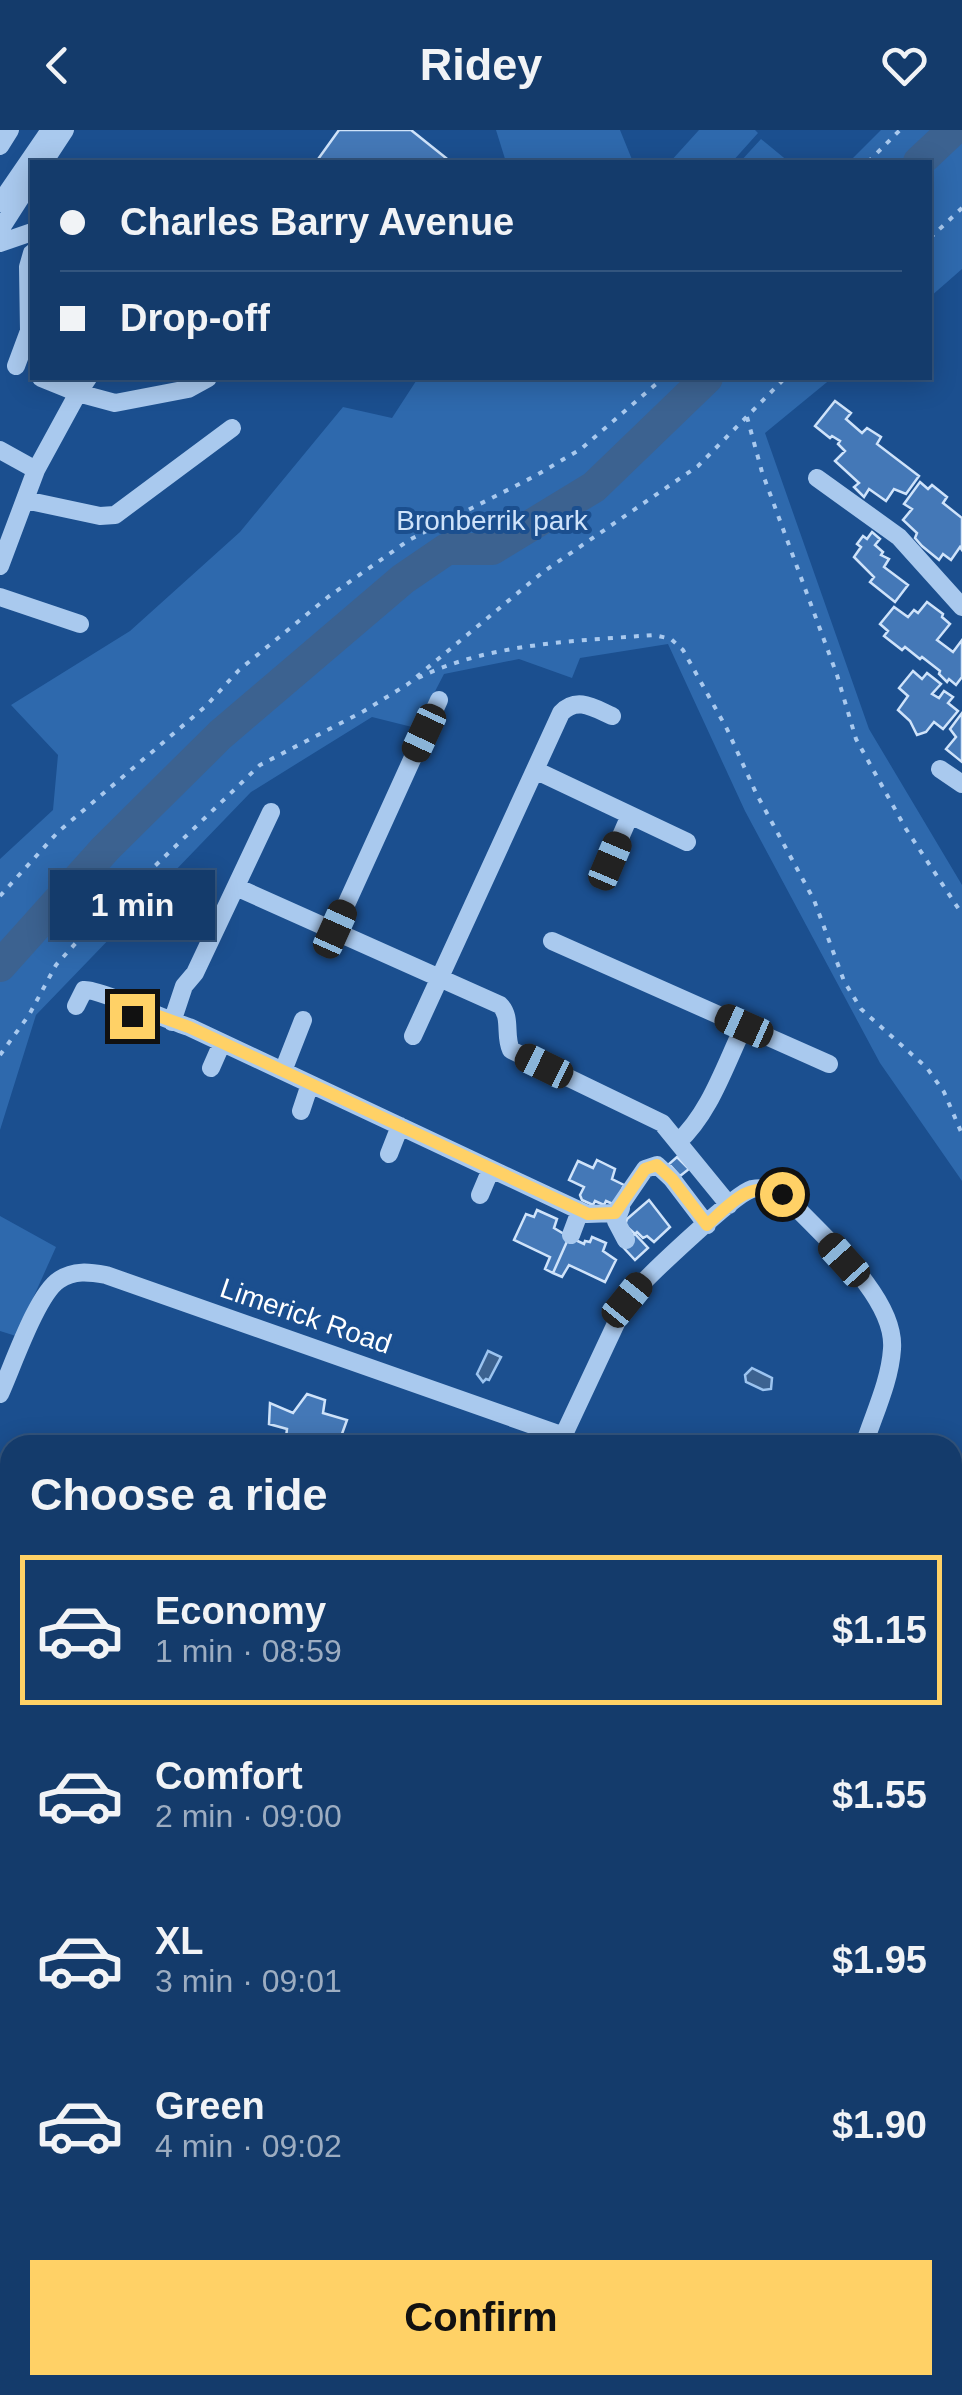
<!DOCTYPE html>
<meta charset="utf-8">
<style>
body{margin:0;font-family:Arial,sans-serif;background:#214673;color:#f1f3f6;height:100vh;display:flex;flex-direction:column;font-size:38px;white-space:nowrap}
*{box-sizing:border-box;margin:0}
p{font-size:32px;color:#9dadc1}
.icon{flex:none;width:55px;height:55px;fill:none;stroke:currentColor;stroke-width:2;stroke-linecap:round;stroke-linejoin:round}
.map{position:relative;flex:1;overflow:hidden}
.sheet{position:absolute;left:0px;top:1305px;width:962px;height:960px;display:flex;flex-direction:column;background:#143b6b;border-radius:30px 30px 0 0;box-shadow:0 5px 25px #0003,0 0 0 2px #33557e}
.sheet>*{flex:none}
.top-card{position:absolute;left:30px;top:30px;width:902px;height:220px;border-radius:0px;box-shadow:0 5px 25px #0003,0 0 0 2px #33557e;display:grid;align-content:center;height:220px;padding:0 30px;background:#143b6b}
.end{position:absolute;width:45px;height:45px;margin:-22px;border:12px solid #ffd166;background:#111;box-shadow:0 0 0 5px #111}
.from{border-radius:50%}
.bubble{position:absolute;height:70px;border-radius:0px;background:#143b6b;box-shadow:0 5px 25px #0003,0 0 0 2px #33557e;font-size:32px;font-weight:700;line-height:70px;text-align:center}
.car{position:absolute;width:30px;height:60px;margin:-30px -15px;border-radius:12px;box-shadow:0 0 8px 2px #0007;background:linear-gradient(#222 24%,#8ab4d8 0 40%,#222 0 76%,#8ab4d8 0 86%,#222 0)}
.top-card b{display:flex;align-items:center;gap:35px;height:95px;font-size:38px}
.top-card b+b{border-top:2px solid #33557e}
.top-card i{width:25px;height:25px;background:#f1f3f6}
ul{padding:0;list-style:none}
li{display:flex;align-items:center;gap:30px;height:150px;margin:0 20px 15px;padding:0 10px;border:5px solid transparent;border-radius:0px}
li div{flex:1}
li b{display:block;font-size:38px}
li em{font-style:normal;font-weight:700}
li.active{border-color:#ffd166}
li>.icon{width:90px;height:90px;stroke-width:1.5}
h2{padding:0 30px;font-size:45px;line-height:120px}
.cta{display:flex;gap:20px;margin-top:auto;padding:20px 30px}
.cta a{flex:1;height:115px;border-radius:0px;background:#ffd166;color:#111;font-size:40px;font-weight:700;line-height:115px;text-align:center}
header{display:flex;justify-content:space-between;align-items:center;height:130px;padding:0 30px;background:#143b6b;font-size:45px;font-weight:700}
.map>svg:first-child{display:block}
.green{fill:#2e69ad}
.water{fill:#3c6290;stroke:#9cc4f0;stroke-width:2.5}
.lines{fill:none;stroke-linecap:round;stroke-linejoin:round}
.river{stroke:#3c6290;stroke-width:32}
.building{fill:#4478b7;stroke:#cfe3fa;stroke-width:2.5}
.path{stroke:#a9c9ee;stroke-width:4;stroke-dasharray:5 8;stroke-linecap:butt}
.minor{stroke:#a9c9ee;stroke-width:18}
.highway{stroke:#fff;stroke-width:30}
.route{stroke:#ffd166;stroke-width:12}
.labels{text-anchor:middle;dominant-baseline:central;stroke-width:8;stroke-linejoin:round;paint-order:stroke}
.park-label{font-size:28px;fill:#cfe3fa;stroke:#1b4f8f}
.street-label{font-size:28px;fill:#fff;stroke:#1b4f8f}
</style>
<header><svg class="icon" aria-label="back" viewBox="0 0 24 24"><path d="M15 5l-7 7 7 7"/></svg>Ridey<svg class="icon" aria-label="heart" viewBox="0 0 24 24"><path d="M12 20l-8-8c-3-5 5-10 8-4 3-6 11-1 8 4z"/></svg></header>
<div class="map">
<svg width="962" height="2265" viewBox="0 0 962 2265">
<rect width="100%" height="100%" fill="#1b4f8f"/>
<path class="green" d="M496,0H620L633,32H506Z
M699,0H755L758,3L732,32H670Z
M881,0H962V139L930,167V32H849Z
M761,9L789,32H740Z
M418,248H832L765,303L869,599L962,755V1051L880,933L745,681L668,514L580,528L572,548L519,529L444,544L416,598L372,587L251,662L36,885L0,1000V729L53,680L58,625L11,575L130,501L240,402L343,277L392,288Z
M0,1086L56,1117L16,1206L0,1201Z"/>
<path class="water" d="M488,1221L501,1227L489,1250L486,1249L483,1252L477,1244Z
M752,1238L772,1248L771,1259L763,1260L746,1252L745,1245Z"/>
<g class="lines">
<path class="river" d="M919,32L953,0
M0,836L105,719L220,605L403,449L447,419H492L594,357L707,248"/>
</g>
<path class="building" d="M339,0H411L446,28L443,32H316Z
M835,271L851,283L846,289L862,303L867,298L881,307L877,314L919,346L906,364L894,359L886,371L869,359L864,367L854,357L859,353L835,331L845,321L838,314L840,311L832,306L830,308L815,296Z
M920,352L928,359L932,355L947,367L943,373L962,388V420L960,417L951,430L943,424L939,430L922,416L915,408L917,403L903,390L912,379L904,374Z
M872,402L880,409L875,415L883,422L881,425L889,429L884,437L908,455L895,472L870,452L874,447L854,427L861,417L857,414L863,406L867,409Z
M927,472L943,484L942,487L950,494L937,510L953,522L962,510V547L956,555L949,549L947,552L939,544L940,541L922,527L920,529L905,517L902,520L884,506L888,501L880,494L894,477L908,487L914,480L918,483Z
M913,541L922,549L927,543L941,554L932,564L939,568L944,561L953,567L948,573L958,581L943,599L934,592L926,602L917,605L910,591L898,580L908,566L899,558Z
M962,583V632L946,619L956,607L950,599Z
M677,1027L689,1039L680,1046L669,1034Z
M597,1030L615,1039L612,1049L624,1055L615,1075L606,1071L604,1075L595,1071L593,1075L582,1070L580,1065L584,1057L569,1050L578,1031L593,1038Z
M649,1070L670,1097L654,1112L647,1106L643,1108L637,1102L635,1104L625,1095L627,1089Z
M537,1080L557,1089L554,1098L569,1107L553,1143L545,1139L550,1127L514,1110L526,1084L534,1087Z
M635,1104L648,1118L635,1130L621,1115Z
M569,1107L584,1114L585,1111L590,1112L592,1107L606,1113L603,1121L616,1130L605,1152L569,1135L562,1147L553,1143Z
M307,1264L325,1270L323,1283L347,1290L338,1315H276L278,1306L286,1307L287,1299L269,1294L270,1273L293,1283Z
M0,2250L10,2252L22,2265H0Z"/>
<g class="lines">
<path class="path" d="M868,32L900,0
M930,108L962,78
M747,287L762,342L837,545L856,609L906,699L962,784
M418,548C489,513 576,511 654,505L671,509L683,520L727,599L756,663L814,770L844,851L861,879L927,938L944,962L962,1004
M0,766L58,702L206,576L239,540L328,467L409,410L535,346L581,319L663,248
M0,925L29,885L56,835L83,805L260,635L364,581L408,554L543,442L698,336L785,248"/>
<path class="minor" d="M0,16L10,0
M44,32L65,0
M0,73L50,0
M0,100L32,50
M0,113L32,102
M16,236L29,201L28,137L32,123
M88,248L78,263L115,273L188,259L208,248
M0,320L36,340
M817,348L899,407L962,477
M25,370L100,386L115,385L232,298
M0,436L36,340L78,263L41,248
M0,467L80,494
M940,639L962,654
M535,640L687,712
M610,731L630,685
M236,757L500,875C512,887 504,905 511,920L662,993L729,1075
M335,799L439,570
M552,811L829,934
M76,876L84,860C96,858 169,891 189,897L587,1084L615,1083L645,1039L657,1035L672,1049L707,1095
M172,892L184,856L195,843L271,682
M127,900L136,878
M413,906L561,583C577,566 594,578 612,586
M211,938L222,913
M283,941L303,890
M301,981L310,954
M678,1012C710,983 725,935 744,896
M389,1024L400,996
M480,1065L491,1039
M621,1078L616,1091L626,1110
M571,1105L580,1081
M0,1264C12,1238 37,1164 59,1150C74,1140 89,1142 106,1145L561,1305
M559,1315L627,1170C642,1151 734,1064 752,1059C766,1056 778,1061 789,1070C822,1106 896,1167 892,1219C890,1251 874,1284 864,1315
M0,1479L10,1481
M952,1587L962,1586
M0,1789L10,1791
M0,2106L10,2108
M0,2212L10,2214
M592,2255L594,2265
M123,2265L125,2255
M278,2265L280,2255
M404,2265L406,2255
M726,2265L728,2255"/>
<path class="highway" d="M960,2265L962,2260"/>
</g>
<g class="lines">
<path class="route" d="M132,886L136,878L189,897L588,1084L615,1083L645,1039L657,1035L672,1049L707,1095C730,1074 750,1049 782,1064"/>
</g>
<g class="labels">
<g class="park-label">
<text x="492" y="390">Bronberrik park</text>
</g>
<g class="street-label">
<text transform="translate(306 1186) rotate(19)">Limerick Road</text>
</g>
</g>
</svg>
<i class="end from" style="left:782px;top:1064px"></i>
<i class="end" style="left:132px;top:886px"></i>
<div class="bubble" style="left:50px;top:740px;width:165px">1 min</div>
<i class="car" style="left:424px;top:603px;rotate:205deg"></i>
<i class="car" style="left:610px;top:731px;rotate:23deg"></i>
<i class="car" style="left:335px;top:799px;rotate:24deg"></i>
<i class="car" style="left:744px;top:896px;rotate:294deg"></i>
<i class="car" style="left:544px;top:936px;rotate:296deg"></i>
<i class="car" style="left:844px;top:1130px;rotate:318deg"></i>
<i class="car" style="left:627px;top:1170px;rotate:39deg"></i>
<div class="top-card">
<b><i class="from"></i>Charles Barry Avenue</b>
<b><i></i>Drop-off</b>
</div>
<section class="sheet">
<h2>Choose a ride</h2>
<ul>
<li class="active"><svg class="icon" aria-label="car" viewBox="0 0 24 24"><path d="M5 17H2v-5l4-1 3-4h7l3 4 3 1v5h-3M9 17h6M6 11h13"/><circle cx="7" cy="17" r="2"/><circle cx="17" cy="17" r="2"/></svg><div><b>Economy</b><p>1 min · 08:59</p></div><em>$1.15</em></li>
<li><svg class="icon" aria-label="car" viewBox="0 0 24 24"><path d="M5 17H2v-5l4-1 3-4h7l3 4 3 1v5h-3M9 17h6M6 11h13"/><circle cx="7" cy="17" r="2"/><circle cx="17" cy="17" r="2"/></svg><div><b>Comfort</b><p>2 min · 09:00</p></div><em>$1.55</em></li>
<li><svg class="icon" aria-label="car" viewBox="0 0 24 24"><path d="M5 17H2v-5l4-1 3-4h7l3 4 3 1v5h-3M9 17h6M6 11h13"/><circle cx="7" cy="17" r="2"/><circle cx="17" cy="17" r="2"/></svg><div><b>XL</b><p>3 min · 09:01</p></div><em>$1.95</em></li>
<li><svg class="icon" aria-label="car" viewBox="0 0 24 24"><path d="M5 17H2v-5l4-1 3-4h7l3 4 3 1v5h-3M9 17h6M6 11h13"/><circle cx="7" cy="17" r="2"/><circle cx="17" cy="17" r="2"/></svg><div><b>Green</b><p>4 min · 09:02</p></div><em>$1.90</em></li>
</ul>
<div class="cta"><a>Confirm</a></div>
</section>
</div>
